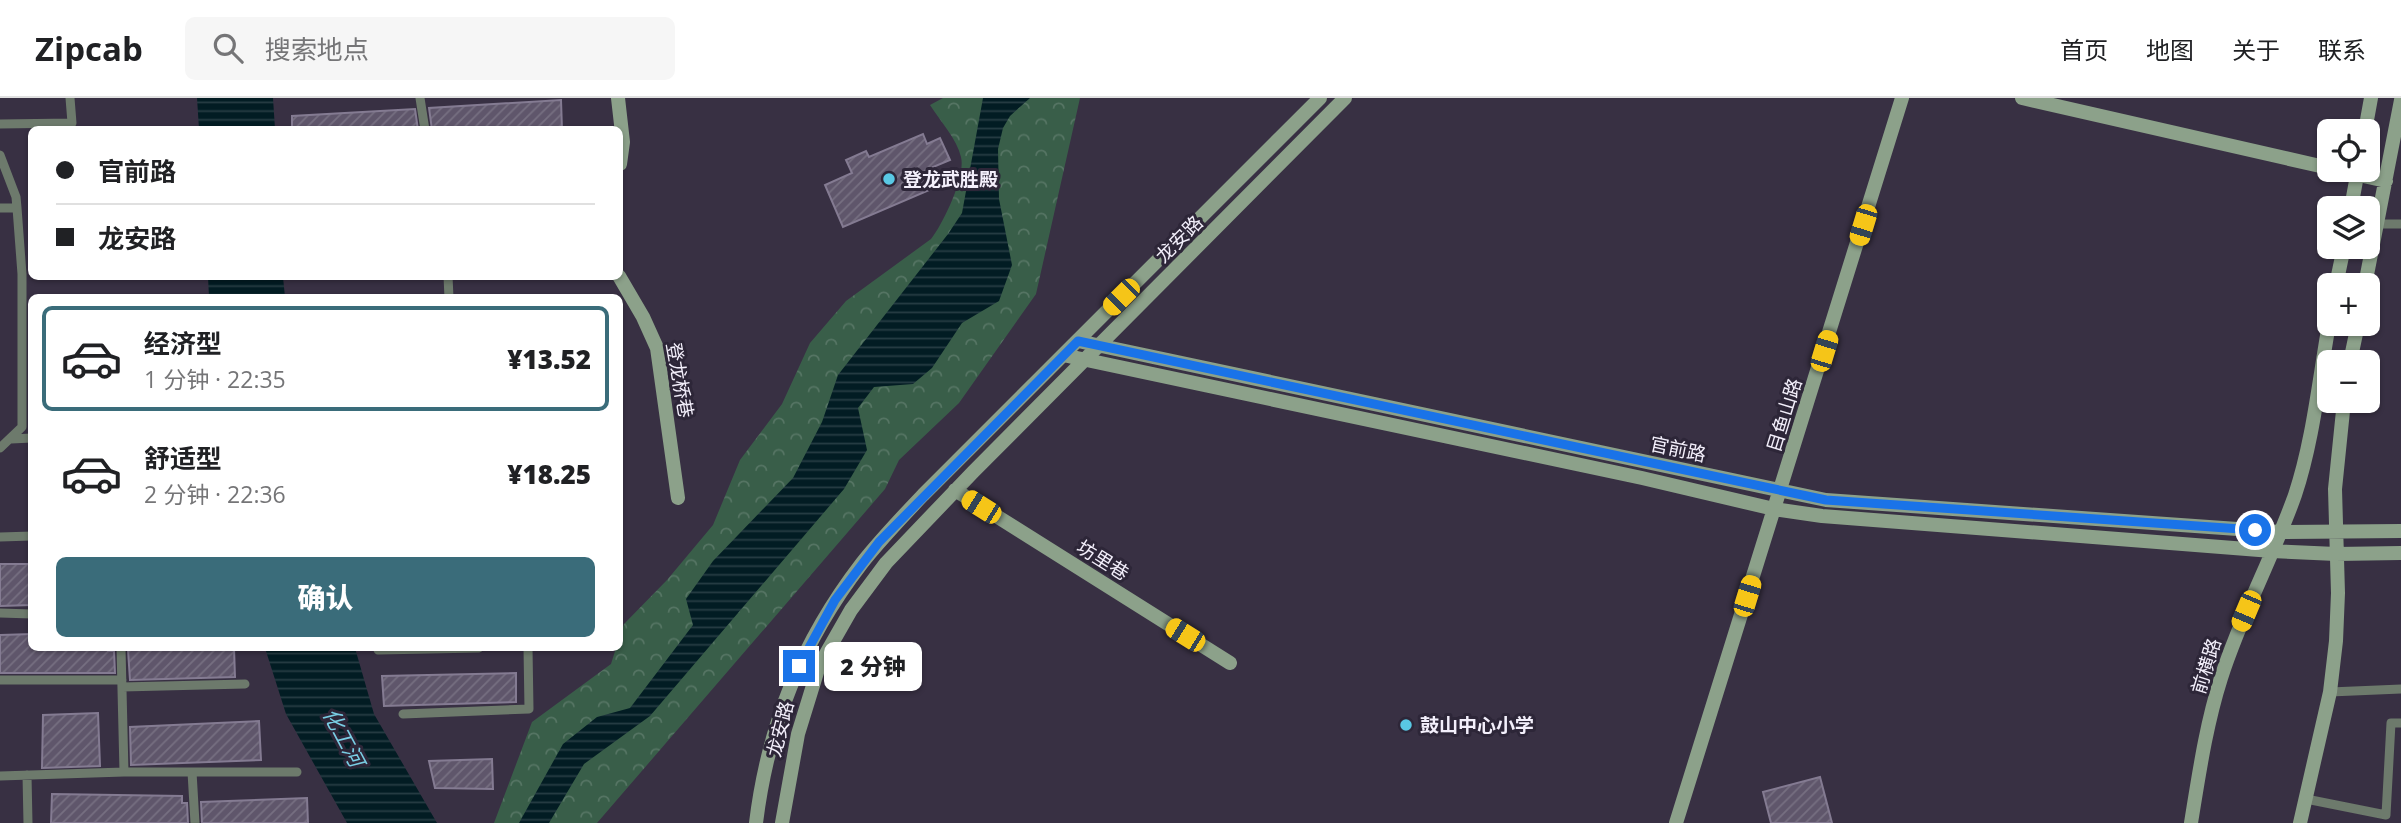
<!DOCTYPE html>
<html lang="zh">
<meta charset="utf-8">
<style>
body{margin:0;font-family:"Open Sans","Noto Sans SC",sans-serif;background:#f6f6f6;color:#202124;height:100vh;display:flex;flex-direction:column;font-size:26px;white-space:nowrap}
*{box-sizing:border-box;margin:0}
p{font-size:23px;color:#757577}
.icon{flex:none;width:38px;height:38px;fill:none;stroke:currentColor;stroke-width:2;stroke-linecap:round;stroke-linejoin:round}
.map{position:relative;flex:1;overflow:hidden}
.sheet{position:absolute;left:28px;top:196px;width:595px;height:357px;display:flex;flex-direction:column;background:#fff;border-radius:10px;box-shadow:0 2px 5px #0004}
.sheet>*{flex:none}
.hud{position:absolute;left:28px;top:28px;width:595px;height:154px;border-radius:10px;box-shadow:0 2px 5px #0004;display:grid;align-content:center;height:154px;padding:0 28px;background:#fff}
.buttons{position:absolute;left:2317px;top:21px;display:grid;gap:14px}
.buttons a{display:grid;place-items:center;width:63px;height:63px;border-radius:10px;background:#fff;box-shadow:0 2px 5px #0004;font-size:35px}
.end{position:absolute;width:32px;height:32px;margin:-16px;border:9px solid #1a73e8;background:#fff;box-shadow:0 0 0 4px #fff}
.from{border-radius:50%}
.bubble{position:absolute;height:49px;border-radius:10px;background:#fff;box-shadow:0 2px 5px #0004;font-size:23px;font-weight:800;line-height:49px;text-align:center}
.car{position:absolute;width:21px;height:42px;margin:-21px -10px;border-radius:9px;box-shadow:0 0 5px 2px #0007;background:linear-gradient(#f5c518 24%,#345 0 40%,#f5c518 0 76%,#345 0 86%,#f5c518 0)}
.hud b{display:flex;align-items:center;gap:24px;height:66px;font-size:26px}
.hud b+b{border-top:2px solid #e0e0e0}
.hud i{width:18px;height:18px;background:#202124}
ul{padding:12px 0 0;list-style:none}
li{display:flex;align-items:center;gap:21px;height:105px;margin:0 14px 10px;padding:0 14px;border:4px solid transparent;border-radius:10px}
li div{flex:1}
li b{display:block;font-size:26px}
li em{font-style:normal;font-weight:800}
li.on{border-color:#3a6c7a}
li>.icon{width:63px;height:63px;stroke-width:1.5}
.primary-button{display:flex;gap:14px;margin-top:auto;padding:14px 28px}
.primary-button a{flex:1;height:80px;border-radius:10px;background:#3a6c7a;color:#fff;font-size:28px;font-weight:800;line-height:80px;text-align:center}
header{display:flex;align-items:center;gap:42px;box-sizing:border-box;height:98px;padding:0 35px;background:#fff;border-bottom:2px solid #e0e0e0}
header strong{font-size:33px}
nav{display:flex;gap:38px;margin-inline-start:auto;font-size:24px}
.search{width:490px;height:63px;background:#f6f6f6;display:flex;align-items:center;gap:18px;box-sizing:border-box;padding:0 24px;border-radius:10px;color:#757577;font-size:26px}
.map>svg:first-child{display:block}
.forest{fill:url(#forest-crowns)}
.water{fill:url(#water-rules)}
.building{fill:url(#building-hatch);stroke:#847b92;stroke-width:2}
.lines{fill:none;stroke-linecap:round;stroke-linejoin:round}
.lane{stroke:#6d7a6c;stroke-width:9}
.secondary{stroke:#8ca18a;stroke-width:14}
.route{stroke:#1a73e8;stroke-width:9}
.poi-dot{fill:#59c8e4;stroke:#2d2638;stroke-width:2.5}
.labels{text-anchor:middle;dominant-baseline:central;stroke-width:6;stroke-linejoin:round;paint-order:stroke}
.poi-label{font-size:19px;font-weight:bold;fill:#f3effb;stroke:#2d2638;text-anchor:start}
.street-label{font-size:19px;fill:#f3effb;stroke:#2d2638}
.water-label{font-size:21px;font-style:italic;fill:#79cee4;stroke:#2d2638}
</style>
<header>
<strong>Zipcab</strong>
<div class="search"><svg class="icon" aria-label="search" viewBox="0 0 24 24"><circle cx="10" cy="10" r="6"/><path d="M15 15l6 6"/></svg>搜索地点</div>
<nav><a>首页</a><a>地图</a><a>关于</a><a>联系</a></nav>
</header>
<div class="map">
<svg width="2401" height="725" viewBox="0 0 2401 725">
<defs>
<pattern id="forest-crowns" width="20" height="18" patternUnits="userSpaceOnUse" patternTransform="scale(1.75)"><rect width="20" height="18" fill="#395e49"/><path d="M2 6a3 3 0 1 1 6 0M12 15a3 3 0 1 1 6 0" fill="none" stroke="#567564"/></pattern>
<pattern id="water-rules" width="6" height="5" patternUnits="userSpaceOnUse" patternTransform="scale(1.75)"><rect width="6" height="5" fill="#021c23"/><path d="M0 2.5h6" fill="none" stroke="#273d44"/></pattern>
<pattern id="building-hatch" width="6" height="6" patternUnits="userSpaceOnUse" patternTransform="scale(1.75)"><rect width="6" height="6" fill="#5f566b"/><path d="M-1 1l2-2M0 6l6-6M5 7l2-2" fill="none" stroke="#766f81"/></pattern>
</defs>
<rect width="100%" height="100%" fill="#383043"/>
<path class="forest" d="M943,0H1080L1036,196L959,305L899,362L885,391L597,725H494L532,624L611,566L616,550H620V538L624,526L667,482L713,427L740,362L782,306L810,245L846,203L931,141C943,126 966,78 961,59C957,41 940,23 930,7Z"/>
<path class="water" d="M197,0H273L275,31H199Z
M983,0H1030L1010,18L1003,30L998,51L999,101L1012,167L999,203L962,225L932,270L913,286L874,289L858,310L867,352L844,391L650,618L584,666L549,725H519L563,646L597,619L630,610L693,527L686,501L713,463L793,380L822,324L838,277L948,136L962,115Z
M208,179H283L285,199H209Z
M265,550H355L374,616L437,725H347L286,616Z"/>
<path class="building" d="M561,2L562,32H432L429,10Z
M415,11L418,32H292V18Z
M923,36L927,46L940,40L950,62L933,69L941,87L843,129L825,87L852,75L846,62L866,53L869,59Z
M0,466H32V507L0,508Z
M32,536V550H108V553H114L115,575H0V537Z
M234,550L235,579L130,582L128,552Z
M516,575V604L384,608L382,578Z
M98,615L100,668L42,670L43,617Z
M259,623L261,662L131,667L130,629Z
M492,661L493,691L435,690L429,663Z
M1820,679L1832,725H1771L1763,694Z
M52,696L182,698V705H187L188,725H51Z
M307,700L308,725H202L201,704Z"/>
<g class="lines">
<path class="lane" d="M420,0L425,32
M0,26L72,25L70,0
M0,57L16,99L17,110L22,176V329L0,350
M0,110H17
M2377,126H2401
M448,178L449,200
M11,341L32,340
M0,439L32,438
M0,515L32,516
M121,550L124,674
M378,552L479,550
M0,582H122
M122,589L245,586
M2330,594L2401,591
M403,616L529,611L528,550
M192,674L195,725
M27,677L28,725
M0,678L124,674H297
M2306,701L2386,717L2391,625H2401"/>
<path class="secondary" d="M618,0L623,44L620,66
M2022,0L2329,70
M2365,33L2371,0
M2336,72L2386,83
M2351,110L2358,72
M619,178L643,219L657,250L678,400
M2336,187L2344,149
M2365,187L2401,2
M1078,243L1826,402L2280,434L2401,433
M1063,257L1642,380L1774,411L1822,418L2272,453L2336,456L2401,455
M2350,264L2358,226
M955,392L1230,565
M756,725C768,627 802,543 862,465C881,441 902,419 923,397L1320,0
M782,725L798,636L819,568L851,512L886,465L973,374L1345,0
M1676,725L1902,0
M2191,725C2199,676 2206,627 2221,580C2241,517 2273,459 2295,397C2313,343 2319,282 2329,226
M2300,725L2330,594L2336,543L2338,495L2335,391L2344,303"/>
</g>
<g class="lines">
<path class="route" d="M799,568L835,502L879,444L1078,243L1826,402L2255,432"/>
</g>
<g class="poi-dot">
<circle cx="889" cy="81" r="7"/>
<circle cx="1406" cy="627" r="7"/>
</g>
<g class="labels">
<g class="poi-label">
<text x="903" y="81">登龙武胜殿</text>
<text x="1420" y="627">鼓山中心小学</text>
</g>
<g class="street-label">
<text transform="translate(1179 141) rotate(-45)">龙安路</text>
<text transform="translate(680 282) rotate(80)">登龙桥巷</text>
<text transform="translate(1784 317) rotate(-73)">目鱼山路</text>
<text transform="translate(1678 351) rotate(12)">官前路</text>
<text transform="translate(1103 462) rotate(32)">坊里巷</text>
<text transform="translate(2206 568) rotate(-73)">前横路</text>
<text transform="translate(780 631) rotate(-76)">龙安路</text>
</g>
<g class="water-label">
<text transform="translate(344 639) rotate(62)">化工河</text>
</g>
</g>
</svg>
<div class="buttons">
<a><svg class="icon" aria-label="locate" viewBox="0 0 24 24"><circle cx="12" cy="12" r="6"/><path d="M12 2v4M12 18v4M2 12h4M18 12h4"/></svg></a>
<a><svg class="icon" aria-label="layers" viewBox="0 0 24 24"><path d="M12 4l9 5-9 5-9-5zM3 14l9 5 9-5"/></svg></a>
<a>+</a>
<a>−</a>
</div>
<i class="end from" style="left:2255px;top:432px"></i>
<i class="end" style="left:799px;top:568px"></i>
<div class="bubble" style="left:824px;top:544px;width:98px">2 分钟</div>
<i class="car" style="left:1863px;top:127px;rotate:197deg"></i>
<i class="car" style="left:1121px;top:199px;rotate:225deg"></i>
<i class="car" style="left:1824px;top:253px;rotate:17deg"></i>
<i class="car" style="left:981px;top:409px;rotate:302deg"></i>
<i class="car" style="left:1747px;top:498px;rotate:17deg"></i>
<i class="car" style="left:2246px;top:513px;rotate:203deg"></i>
<i class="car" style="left:1185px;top:537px;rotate:302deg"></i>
<div class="hud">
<b><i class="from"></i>官前路</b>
<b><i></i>龙安路</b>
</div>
<section class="sheet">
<ul>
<li class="on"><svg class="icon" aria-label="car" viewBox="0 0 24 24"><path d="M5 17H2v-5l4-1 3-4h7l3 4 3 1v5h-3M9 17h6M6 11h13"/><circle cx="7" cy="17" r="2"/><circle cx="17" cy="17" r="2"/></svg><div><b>经济型</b><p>1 分钟 · 22:35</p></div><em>¥13.52</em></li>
<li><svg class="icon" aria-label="car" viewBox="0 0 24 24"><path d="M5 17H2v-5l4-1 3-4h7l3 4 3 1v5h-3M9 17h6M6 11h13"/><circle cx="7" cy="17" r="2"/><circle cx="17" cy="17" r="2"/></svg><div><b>舒适型</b><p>2 分钟 · 22:36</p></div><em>¥18.25</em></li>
</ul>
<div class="primary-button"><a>确认</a></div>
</section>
</div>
